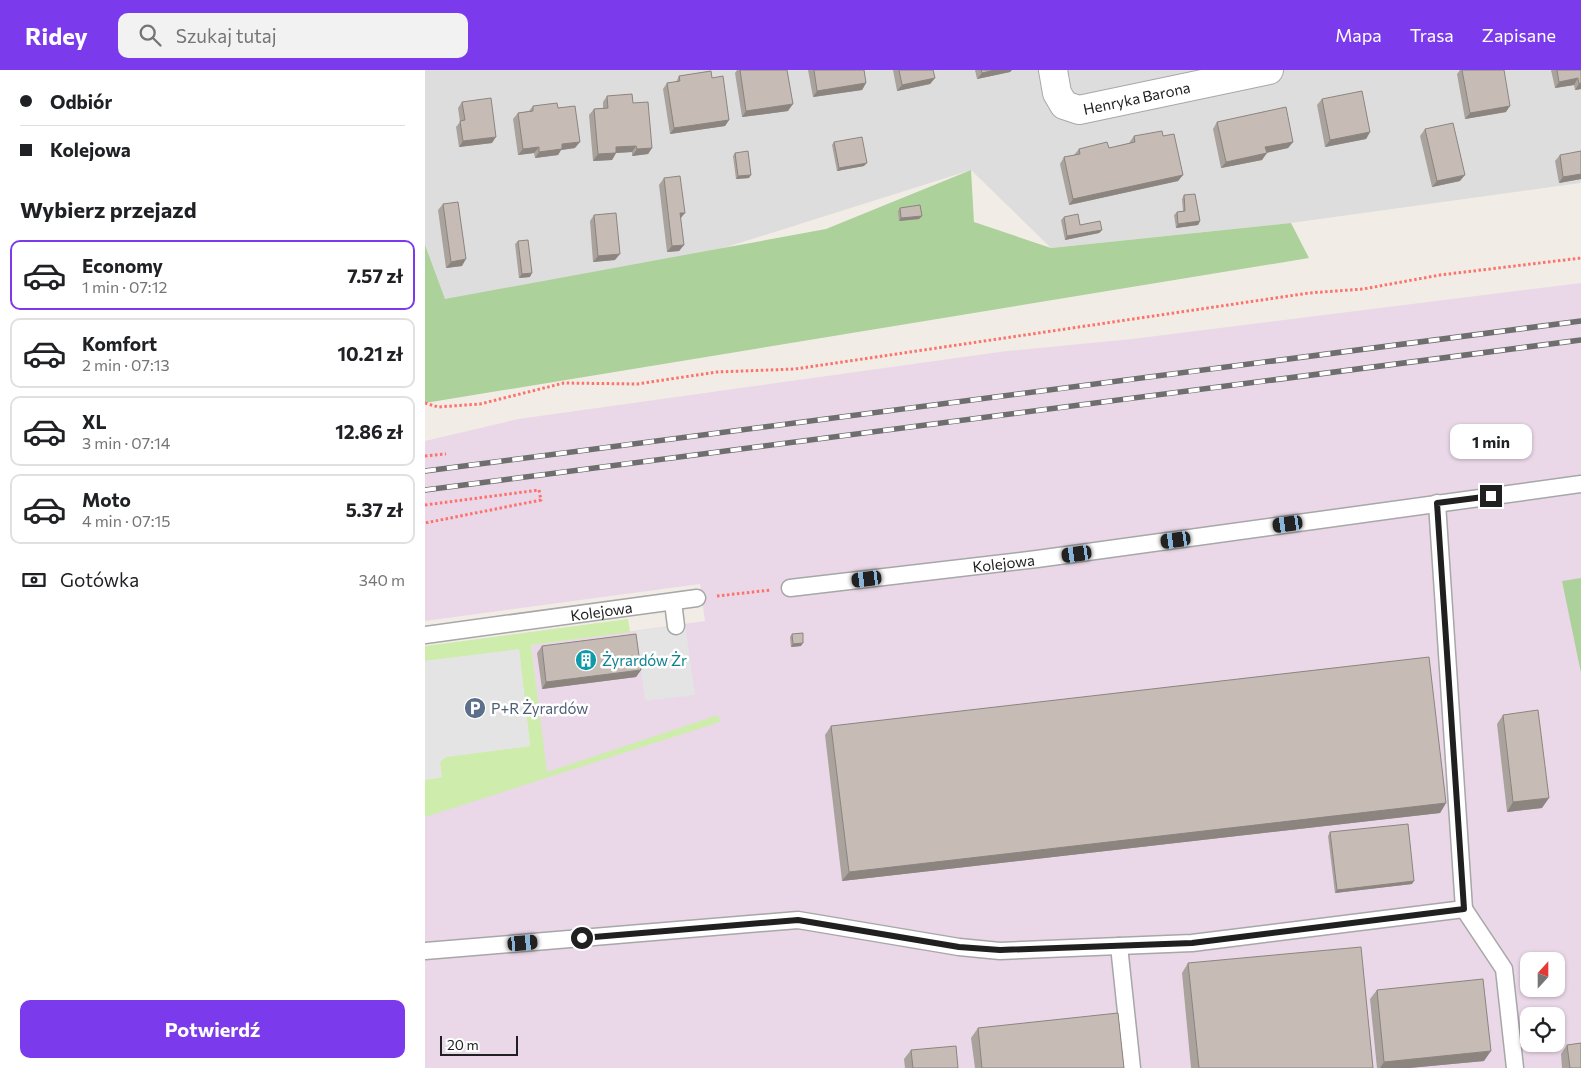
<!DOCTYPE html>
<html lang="pl">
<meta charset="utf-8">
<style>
body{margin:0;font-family:Commissioner,sans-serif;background:#f2f2f2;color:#202124;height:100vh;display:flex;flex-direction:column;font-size:19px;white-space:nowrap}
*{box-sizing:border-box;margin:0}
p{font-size:16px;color:#757577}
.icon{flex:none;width:28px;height:28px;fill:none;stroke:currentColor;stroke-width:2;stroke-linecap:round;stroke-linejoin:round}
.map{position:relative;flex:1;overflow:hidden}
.sheet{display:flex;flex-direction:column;background:#fff;width:425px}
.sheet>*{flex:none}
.hud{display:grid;align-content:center;height:110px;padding:0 20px;background:#fff}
.needle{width:32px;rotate:21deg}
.fabs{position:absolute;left:1095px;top:882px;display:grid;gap:10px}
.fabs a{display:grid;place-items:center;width:45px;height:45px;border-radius:10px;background:#fff;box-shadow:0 1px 4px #0004;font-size:25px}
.scale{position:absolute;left:15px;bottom:12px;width:78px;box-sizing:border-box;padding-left:5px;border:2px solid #202020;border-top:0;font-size:14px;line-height:18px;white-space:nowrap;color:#202020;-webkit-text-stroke:4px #fff;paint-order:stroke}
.end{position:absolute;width:22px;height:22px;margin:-11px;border:6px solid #202020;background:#fff;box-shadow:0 0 0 2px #fff}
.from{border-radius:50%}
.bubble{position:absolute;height:35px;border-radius:10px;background:#fff;box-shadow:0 1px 4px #0004;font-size:16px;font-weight:700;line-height:35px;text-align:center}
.car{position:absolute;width:15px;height:30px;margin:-15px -8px;border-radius:6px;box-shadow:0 0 4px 1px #0007;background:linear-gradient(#222 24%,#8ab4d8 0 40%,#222 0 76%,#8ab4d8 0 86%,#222 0)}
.hud b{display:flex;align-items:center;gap:18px;height:48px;font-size:19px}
.hud b+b{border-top:1px solid #e0e0e0}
.hud i{width:12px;height:12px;background:#202124}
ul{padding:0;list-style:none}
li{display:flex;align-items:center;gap:15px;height:70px;margin:0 10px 8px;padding:0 10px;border:2px solid #e0e0e0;border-radius:10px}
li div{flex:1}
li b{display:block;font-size:19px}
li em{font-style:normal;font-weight:700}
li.selected{border-color:#7c3aed}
li>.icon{width:45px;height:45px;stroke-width:1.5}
h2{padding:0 20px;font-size:22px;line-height:60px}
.pay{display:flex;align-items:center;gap:12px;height:55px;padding:0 20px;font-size:19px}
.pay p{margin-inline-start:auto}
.action{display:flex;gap:10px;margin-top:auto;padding:10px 20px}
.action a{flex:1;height:58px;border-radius:10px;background:#7c3aed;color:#fff;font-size:20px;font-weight:700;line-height:58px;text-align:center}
header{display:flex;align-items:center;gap:30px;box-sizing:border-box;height:70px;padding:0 25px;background:#7c3aed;color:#fff}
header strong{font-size:24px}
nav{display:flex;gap:28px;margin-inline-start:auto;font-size:18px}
.search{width:350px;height:45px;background:#f2f2f2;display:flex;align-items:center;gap:12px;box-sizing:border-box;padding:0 18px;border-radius:10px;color:#757577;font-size:19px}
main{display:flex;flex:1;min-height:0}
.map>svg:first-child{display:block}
.residential{fill:#dedddd}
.industrial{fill:#ead8e8;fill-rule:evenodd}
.grass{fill:#ceecac}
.forest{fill:#add19a}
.parking{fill:#e4e4e4}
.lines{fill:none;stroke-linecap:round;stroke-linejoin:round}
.lane-casing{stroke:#a7a7a7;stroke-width:19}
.street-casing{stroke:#a7a7a7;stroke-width:30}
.path{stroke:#fd736b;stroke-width:3;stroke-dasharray:2.5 2.5;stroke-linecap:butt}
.lane{stroke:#fff;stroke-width:16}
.street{stroke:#fff;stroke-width:28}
.rail-casing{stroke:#6e6e6e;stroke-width:5.5}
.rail{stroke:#fff;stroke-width:4;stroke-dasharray:11;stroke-linecap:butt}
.wall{fill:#aaa29c}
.shaded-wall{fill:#8b847f}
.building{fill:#c6bcb5;stroke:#8b847f}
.route{stroke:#202020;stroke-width:6}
.labels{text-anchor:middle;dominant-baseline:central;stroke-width:5;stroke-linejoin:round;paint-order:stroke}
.street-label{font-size:15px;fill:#202020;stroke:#fff}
.culture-label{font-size:15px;fill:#0d838f;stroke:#fff;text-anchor:start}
.service-label{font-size:15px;fill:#4e5e75;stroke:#fff;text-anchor:start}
</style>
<header>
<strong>Ridey</strong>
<div class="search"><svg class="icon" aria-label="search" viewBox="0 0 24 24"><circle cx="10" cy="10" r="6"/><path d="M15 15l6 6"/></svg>Szukaj tutaj</div>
<nav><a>Mapa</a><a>Trasa</a><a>Zapisane</a></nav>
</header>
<main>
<section class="sheet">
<div class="hud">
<b><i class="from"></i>Odbiór</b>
<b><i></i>Kolejowa</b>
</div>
<h2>Wybierz przejazd</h2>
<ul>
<li class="selected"><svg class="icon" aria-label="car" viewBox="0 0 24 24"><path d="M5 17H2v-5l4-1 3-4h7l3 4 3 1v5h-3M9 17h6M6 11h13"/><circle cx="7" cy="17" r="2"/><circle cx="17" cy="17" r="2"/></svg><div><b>Economy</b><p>1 min · 07:12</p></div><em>7.57 zł</em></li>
<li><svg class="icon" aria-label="car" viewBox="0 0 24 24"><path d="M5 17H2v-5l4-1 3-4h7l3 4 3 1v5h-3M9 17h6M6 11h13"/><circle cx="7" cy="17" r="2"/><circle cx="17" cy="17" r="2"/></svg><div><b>Komfort</b><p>2 min · 07:13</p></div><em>10.21 zł</em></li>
<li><svg class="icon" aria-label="car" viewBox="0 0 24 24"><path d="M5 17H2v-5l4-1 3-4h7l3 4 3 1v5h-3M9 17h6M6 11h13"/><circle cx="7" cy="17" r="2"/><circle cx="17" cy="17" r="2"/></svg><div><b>XL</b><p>3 min · 07:14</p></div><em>12.86 zł</em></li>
<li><svg class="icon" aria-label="car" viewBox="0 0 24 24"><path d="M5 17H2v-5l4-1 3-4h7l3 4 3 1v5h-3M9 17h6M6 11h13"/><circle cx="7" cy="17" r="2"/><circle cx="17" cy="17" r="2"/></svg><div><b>Moto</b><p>4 min · 07:15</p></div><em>5.37 zł</em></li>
</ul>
<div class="pay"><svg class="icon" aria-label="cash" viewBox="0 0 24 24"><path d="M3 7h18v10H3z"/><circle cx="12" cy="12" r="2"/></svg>Gotówka<p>340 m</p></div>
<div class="action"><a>Potwierdź</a></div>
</section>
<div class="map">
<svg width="1156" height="998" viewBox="0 0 1156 998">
<rect width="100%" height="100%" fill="#f1ede6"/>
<path class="residential" d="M0,0H1156V113L866,153L626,178L546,100L270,187L0,234Z"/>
<path class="industrial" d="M1156,213V998H0V742L121,702L106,575L280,551L275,514L0,551V371L93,349L582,281L707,269ZM1104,891H1131V919H1104ZM1104,946H1131V974H1104Z"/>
<path class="grass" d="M203,549L205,562L106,575L122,702L293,645L295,652L0,747V710L16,707L15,692L19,687L105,676L94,580L0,591V576Z"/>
<path class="forest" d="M546,100L549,152L626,178L866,153L884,188L0,333V175L20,229L401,159Z
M1156,508V603L1137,511Z"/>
<path class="parking" d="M260,554L270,625L220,631L211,561Z
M94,579L105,676L21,687L15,692L17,707L0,710V591Z"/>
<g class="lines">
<g class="lane-casing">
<g id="lane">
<path id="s1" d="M365,518L612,489L1156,414"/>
<path d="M248,532L251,556"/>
<path id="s2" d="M0,565L272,528"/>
<path d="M1039,839L1079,899L1090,998"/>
<path d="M694,876L707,998"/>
<path d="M0,881L373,850L534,877L575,881L767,873L1039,839L1012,433"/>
</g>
</g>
<g class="street-casing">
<g id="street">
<path id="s3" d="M628,0L632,23L639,35L654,40L844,0"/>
</g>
</g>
<path class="path" d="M0,333L13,337L55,334L139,313L212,314L292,302L370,299L884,223L938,219L1015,205L1156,188
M0,386L21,384
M0,435L114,420L116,430L0,453
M292,526L346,520"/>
<use href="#lane" class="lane"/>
<use href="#street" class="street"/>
<g class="rail-casing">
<path id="rail" d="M0,401L1156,251
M0,420L1156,270"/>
</g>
<use href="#rail" class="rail"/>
</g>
<path class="wall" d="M312,0H362L363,41L317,47L310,3Z
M383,0H439L441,13L437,20L388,27Z
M468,0H508L510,8L505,14L472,21Z
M550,0H587L585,2L552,9Z
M1035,0H1079L1081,42L1040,49L1032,4Z
M1126,0H1156V19L1150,20L1149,15L1130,18Z
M254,6L287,8L304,50L300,56L245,64L238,19L242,13L251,12Z
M182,26L227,78L223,84L207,86V82L191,83L187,90L168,91L164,45L169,39L178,38V32Z
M897,29L945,62L941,69L900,77L892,35Z
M37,32L67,73L34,77L31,57L35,52L33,38Z
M108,36L133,38L150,78L136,80L133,85L110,88L109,83L93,85L88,49L93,43L104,41Z
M792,52L868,72L863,78L841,83L837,90L796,98L788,59Z
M1000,59L1035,111L1007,117L995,66Z
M709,66H738L758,105L753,111L644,135L635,94L639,87L649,85L654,79L684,78L704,73Z
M409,72L439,96L412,101L407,75Z
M310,83L324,108L311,109L308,86Z
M1135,85L1156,109L1134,113L1130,91Z
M239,108L259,175L254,181L242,182L234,115Z
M759,125L775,151L773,155L751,158L749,145L752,142L758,141L757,129Z
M18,134L37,196L21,198L13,140Z
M475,138L497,146L494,149L474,151L473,141Z
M169,145L190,190L168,192L165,151Z
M639,147L655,155L677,160L674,163L640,170L636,150Z
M93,171L105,207L94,208L90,174Z
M367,564L376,576L366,577L365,567Z
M117,576L216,600L211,607L117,619L112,583Z
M1078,645L1117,738L1082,742L1072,654Z
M406,656L1021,733L1015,743L417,811L400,665Z
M905,762L987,814L910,823L903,766Z
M763,893L948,998H766L757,903Z
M952,920L1059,991L984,998H952L945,929Z
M553,958L699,998H550L546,968Z
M1142,975L1156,998H1137L1136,984Z
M486,980L533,998H480L479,989Z"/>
<path class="shaded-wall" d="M570,0H587L585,2L552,9L557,3Z
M510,8L505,14L472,21L477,15Z
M1153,8L1149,15L1130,18L1134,12Z
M441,13L437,20L388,27L392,21Z
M1156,13V19L1150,20L1154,14Z
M368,34L363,41L317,47L321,41Z
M1085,36L1081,42L1040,49L1045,43Z
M304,50L300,56L245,64L249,58Z
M945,62L941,69L900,77L905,70Z
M71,67L67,73L34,77L38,71Z
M155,72L150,78L136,80L133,85L110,88L114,82L137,74Z
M868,72L863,78L836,84L840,77Z
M211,76L207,82L191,83L187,90L168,91L173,84L191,77Z
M114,77L109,83L93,85L98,79Z
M227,78L223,84L207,86L212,79Z
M842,83L837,90L796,98L801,92Z
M442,93L439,96L412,101L414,98Z
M1156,104V109L1134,113L1138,107Z
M326,105L324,108L311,109L313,106Z
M758,105L753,111L644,135L648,129Z
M1040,105L1035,111L1007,117L1012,111Z
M255,143H260L255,149Z
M497,146L494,149L474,151L476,148Z
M775,151L773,155L751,158L753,154Z
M677,160L674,163L640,170L642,166Z
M259,175L254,181L242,182L247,176Z
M195,184L190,190L168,192L173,186Z
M41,189L37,196L21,198L26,192Z
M107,203L105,207L94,208L97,204Z
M378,573L376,576L366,577L368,574Z
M216,600L211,607L117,619L121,612Z
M1124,728L1117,738L1082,742L1088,732Z
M1021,733L1015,743L417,811L424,802Z
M989,811L987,814L910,823L912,820Z
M1066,981L1059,991L984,998H955L959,992Z"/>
<path class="building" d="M315,0H362L368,34L321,41Z
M389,0H439L441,13L392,21Z
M474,0H508L510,8L477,15Z
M556,0H570L557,3Z
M1037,0H1079L1085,36L1045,43Z
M1132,0H1156V13L1154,14L1153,8L1134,12Z
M286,1L287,8L298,6L304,50L249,58L242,13L255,11L254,6Z
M937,21L945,62L905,70L897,29Z
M207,24L208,33L223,32L227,78L212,79L211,76L191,77V83L173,84L169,39L183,38L182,26Z
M66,28L71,67L38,71L35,51L40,50L37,32Z
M132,33L133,38L150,36L155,72L137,74V79L114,82V77L98,79L93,43L108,41V36Z
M861,37L868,72L840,77L842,83L801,92L792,52Z
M1028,53L1040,105L1012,111L1000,59Z
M737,61L738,66L749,64L758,105L648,129L639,87L655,84L654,79L682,72L684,78L710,72L709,66Z
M437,67L442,93L414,98L409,72Z
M323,81L326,105L313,106L310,83Z
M1156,81V104L1138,107L1135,85Z
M255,106L260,143H255L259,175L247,176L239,108Z
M770,124L775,151L753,154L752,142L760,141L759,125Z
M33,132L41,189L26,192L18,134Z
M495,135L497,146L476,148L475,138Z
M191,143L195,184L173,186L169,145Z
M653,144L655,155L675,151L677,160L642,166L639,147Z
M103,170L107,203L97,204L93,171Z
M378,563V573L368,574L367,564Z
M211,564L216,600L121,612L117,576Z
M1004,587L1021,733L424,802L406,656Z
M1113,640L1124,728L1088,732L1078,645Z
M983,754L989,811L912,820L905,762Z
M936,877L948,998H774L763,893Z
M1058,909L1066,981L959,992L952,920Z
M693,943L699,998H557L553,958Z
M1156,973V998H1145L1142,975Z
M531,976L533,998H488L486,980Z"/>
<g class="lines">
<path class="route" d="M157,868L373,850L534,877L575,880L767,873L1039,839L1012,433L1066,426"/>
</g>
<defs>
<g id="building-disc" transform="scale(1.125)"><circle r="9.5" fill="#0f9aa8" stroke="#fff"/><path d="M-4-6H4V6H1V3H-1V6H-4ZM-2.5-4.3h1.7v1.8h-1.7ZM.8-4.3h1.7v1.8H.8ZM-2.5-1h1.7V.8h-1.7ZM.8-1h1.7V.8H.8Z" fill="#fff"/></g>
<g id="parking-disc" transform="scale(1.125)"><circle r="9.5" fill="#5c6f8a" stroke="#fff"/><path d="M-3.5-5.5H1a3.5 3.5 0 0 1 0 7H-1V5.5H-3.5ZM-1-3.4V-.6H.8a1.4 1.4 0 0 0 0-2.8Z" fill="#fff"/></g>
</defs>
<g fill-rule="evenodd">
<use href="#building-disc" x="161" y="590"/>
<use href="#parking-disc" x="50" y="638"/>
</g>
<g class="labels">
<g class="street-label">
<text stroke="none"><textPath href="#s3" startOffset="112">Henryka Barona</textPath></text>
<text stroke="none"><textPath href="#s1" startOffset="215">Kolejowa</textPath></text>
<text stroke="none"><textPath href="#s2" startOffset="178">Kolejowa</textPath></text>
</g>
<g class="culture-label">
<text x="177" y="590">Żyrardów Żr</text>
</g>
<g class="service-label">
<text x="66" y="638">P+R Żyrardów</text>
</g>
</g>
</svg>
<div class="fabs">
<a><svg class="needle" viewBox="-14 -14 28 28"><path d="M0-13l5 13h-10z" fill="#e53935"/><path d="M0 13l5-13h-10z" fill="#757577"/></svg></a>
<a><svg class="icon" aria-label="locate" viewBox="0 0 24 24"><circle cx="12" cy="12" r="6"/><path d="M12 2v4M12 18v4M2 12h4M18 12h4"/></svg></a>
</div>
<div class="scale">20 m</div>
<i class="end from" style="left:157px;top:868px"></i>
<i class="end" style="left:1066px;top:426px"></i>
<div class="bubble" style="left:1025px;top:354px;width:82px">1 min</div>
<i class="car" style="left:863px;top:454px;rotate:262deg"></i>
<i class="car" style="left:751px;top:470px;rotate:262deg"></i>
<i class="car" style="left:652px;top:484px;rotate:262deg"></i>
<i class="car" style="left:442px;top:509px;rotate:263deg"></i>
<i class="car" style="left:98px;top:873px;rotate:85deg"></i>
</div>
</main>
